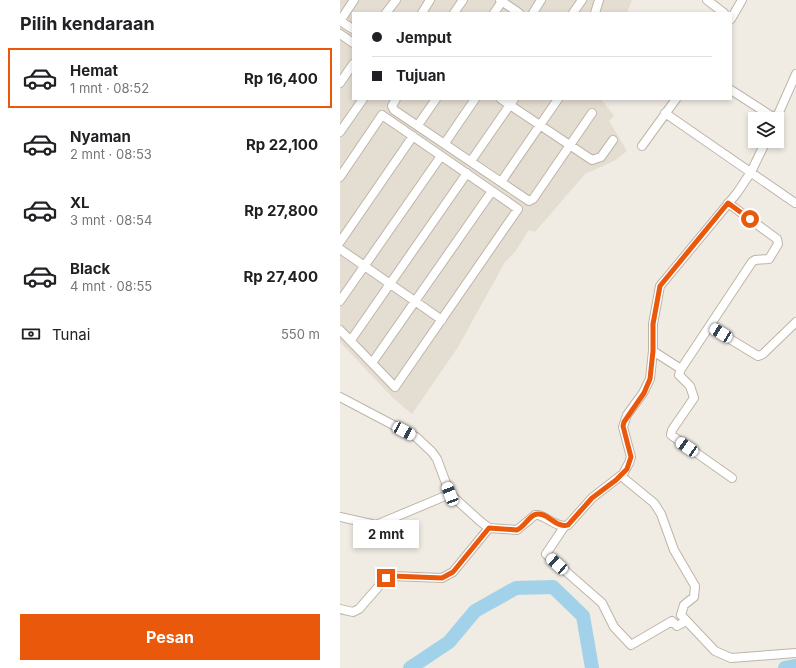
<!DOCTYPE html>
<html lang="id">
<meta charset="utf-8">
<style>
body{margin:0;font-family:Inter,sans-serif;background:#f6f6f6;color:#202124;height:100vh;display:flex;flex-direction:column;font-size:15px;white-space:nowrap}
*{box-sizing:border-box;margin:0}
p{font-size:13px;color:#757577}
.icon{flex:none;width:22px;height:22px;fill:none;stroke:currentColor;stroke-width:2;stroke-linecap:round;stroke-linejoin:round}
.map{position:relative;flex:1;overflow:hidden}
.panel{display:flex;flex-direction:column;background:#fff;width:340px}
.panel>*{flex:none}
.hud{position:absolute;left:12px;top:12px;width:380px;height:88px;border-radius:0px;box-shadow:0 2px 6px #0003;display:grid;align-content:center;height:88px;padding:0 20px;background:#fff}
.controls{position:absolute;left:408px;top:112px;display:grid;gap:8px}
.controls a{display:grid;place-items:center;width:36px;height:36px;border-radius:0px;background:#fff;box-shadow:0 2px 6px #0003;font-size:20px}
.end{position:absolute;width:18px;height:18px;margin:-9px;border:5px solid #ea580c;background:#fff;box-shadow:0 0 0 2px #fff}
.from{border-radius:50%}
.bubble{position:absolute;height:28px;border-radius:0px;background:#fff;box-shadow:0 2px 6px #0003;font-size:13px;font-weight:700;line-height:28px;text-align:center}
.car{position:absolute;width:12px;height:24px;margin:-12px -6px;border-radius:5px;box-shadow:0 0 3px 1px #0007;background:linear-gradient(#fff 24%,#345 0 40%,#fff 0 76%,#345 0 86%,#fff 0)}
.hud b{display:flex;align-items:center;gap:14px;height:38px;font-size:15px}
.hud b+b{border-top:1px solid #e0e0e0}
.hud i{width:10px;height:10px;background:#202124}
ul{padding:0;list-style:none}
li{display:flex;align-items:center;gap:12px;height:60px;margin:0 8px 6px;padding:0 12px;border:2px solid transparent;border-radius:0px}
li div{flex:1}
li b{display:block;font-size:15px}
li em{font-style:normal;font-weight:700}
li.on{border-color:#ea580c}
li>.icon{width:36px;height:36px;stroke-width:1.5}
h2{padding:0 20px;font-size:18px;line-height:48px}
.pay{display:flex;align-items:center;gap:10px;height:44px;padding:0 20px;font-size:15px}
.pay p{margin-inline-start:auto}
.action{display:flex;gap:8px;margin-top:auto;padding:8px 20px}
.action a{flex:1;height:46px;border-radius:0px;background:#ea580c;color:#fff;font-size:16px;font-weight:700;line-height:46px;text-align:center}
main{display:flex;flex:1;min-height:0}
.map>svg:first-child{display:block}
.residential{fill:#e4ddd1}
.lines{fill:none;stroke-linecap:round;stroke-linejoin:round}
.river{stroke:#a2d2ea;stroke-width:14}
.minor-casing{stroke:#beb5a9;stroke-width:10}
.minor{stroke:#fff;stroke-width:8}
.route{stroke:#ea580c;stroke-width:5}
</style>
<main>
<section class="panel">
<h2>Pilih kendaraan</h2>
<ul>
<li class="on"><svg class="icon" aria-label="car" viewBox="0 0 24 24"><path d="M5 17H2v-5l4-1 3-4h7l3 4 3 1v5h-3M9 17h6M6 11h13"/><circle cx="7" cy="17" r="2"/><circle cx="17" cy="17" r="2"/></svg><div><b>Hemat</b><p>1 mnt · 08:52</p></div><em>Rp 16,400</em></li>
<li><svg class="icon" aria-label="car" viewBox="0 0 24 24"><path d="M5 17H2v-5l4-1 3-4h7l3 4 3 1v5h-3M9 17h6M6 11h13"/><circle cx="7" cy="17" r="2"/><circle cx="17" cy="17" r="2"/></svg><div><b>Nyaman</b><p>2 mnt · 08:53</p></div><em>Rp 22,100</em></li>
<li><svg class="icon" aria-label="car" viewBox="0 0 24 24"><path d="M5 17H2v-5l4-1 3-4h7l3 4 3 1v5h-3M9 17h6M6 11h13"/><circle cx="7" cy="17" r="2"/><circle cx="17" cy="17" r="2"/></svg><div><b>XL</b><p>3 mnt · 08:54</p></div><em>Rp 27,800</em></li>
<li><svg class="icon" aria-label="car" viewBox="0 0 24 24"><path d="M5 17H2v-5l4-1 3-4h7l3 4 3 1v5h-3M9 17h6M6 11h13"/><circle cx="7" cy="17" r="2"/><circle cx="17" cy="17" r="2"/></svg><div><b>Black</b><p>4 mnt · 08:55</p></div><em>Rp 27,400</em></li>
</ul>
<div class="pay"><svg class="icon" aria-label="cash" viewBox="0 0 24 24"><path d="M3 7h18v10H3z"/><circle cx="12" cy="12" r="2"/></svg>Tunai<p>550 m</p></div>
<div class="action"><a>Pesan</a></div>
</section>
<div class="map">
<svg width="456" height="668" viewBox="0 0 456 668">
<rect width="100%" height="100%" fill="#f0ebe3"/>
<path class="residential" d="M0,0H292L287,13H13V99H261L274,116L269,121L287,151L274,161L245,174L195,232L189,230L175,252L165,262L118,347L72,414L53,398L0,342Z"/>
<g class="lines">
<path class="river" d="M70,668L109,642L135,611L176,588L213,587L243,616L252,668
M445,668L456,666"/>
<g class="minor-casing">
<path id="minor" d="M160,0L179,13
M367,0L384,13
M46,13L56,0
M82,13L90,0
M114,13L123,0
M154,13L163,0
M193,13L201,0
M233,13L242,0
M255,13L259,0
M391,19L402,0
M0,21L14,0
M0,21L13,29
M0,34L13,43
M0,83L13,64
M391,90L436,119
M56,99L52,106L54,110L189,201L193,199L252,113
M161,99L252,160L261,157L273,140
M325,113L455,203
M436,119L456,74
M78,125L96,99
M0,132L23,99
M105,143L135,99
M302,146L336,99
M131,161L174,99
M0,177L42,115L178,209L55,387L0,330
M161,182L218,99
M0,242L73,136
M0,249L102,320
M0,301L101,156
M370,327L418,356L423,354L456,322
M11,340L127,173
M313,351L341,369L412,262L415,260L429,259L438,244L437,239L388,203
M32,363L152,191
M341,369L339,375L350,386L354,398L332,430L331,435L392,478
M0,397L76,437L92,452L97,459L110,494L141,522L149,528L177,530L195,515H198C208,517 218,529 228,525L252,498L283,474L289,463L291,457L283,427L287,415L303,393L310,379L313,351V324L320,286L397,193L411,172L426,141
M281,476L314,503L321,514L334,550L355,586L354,597L344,605L341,615L375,651L391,658L456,653
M0,517L36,525L110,494
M224,527L206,554L262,603L274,627L291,645L332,621L337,626L346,621
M0,609L13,612L19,609L46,578L52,576L102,578L113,572L149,528"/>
</g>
<use href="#minor" class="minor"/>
</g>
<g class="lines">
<path class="route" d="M46,578L52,576L102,578L113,572L149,528L177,530C184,527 187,519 194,515C205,509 216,529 228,525L252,498L276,480L287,469L291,457L283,426L284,422L304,393L310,379L313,351V324L320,286L388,203L410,219"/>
</g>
</svg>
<div class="controls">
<a><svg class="icon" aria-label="layers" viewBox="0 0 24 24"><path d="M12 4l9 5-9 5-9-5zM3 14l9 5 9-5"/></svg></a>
</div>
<i class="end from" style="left:410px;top:219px"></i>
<i class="end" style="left:46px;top:578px"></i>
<div class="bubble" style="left:13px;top:520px;width:66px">2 mnt</div>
<i class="car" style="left:381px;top:333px;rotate:302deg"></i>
<i class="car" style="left:64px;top:431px;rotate:118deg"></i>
<i class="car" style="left:347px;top:447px;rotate:304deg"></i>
<i class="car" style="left:110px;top:494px;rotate:339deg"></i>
<i class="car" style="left:217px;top:564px;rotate:312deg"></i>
<div class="hud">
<b><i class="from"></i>Jemput</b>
<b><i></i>Tujuan</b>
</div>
</div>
</main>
